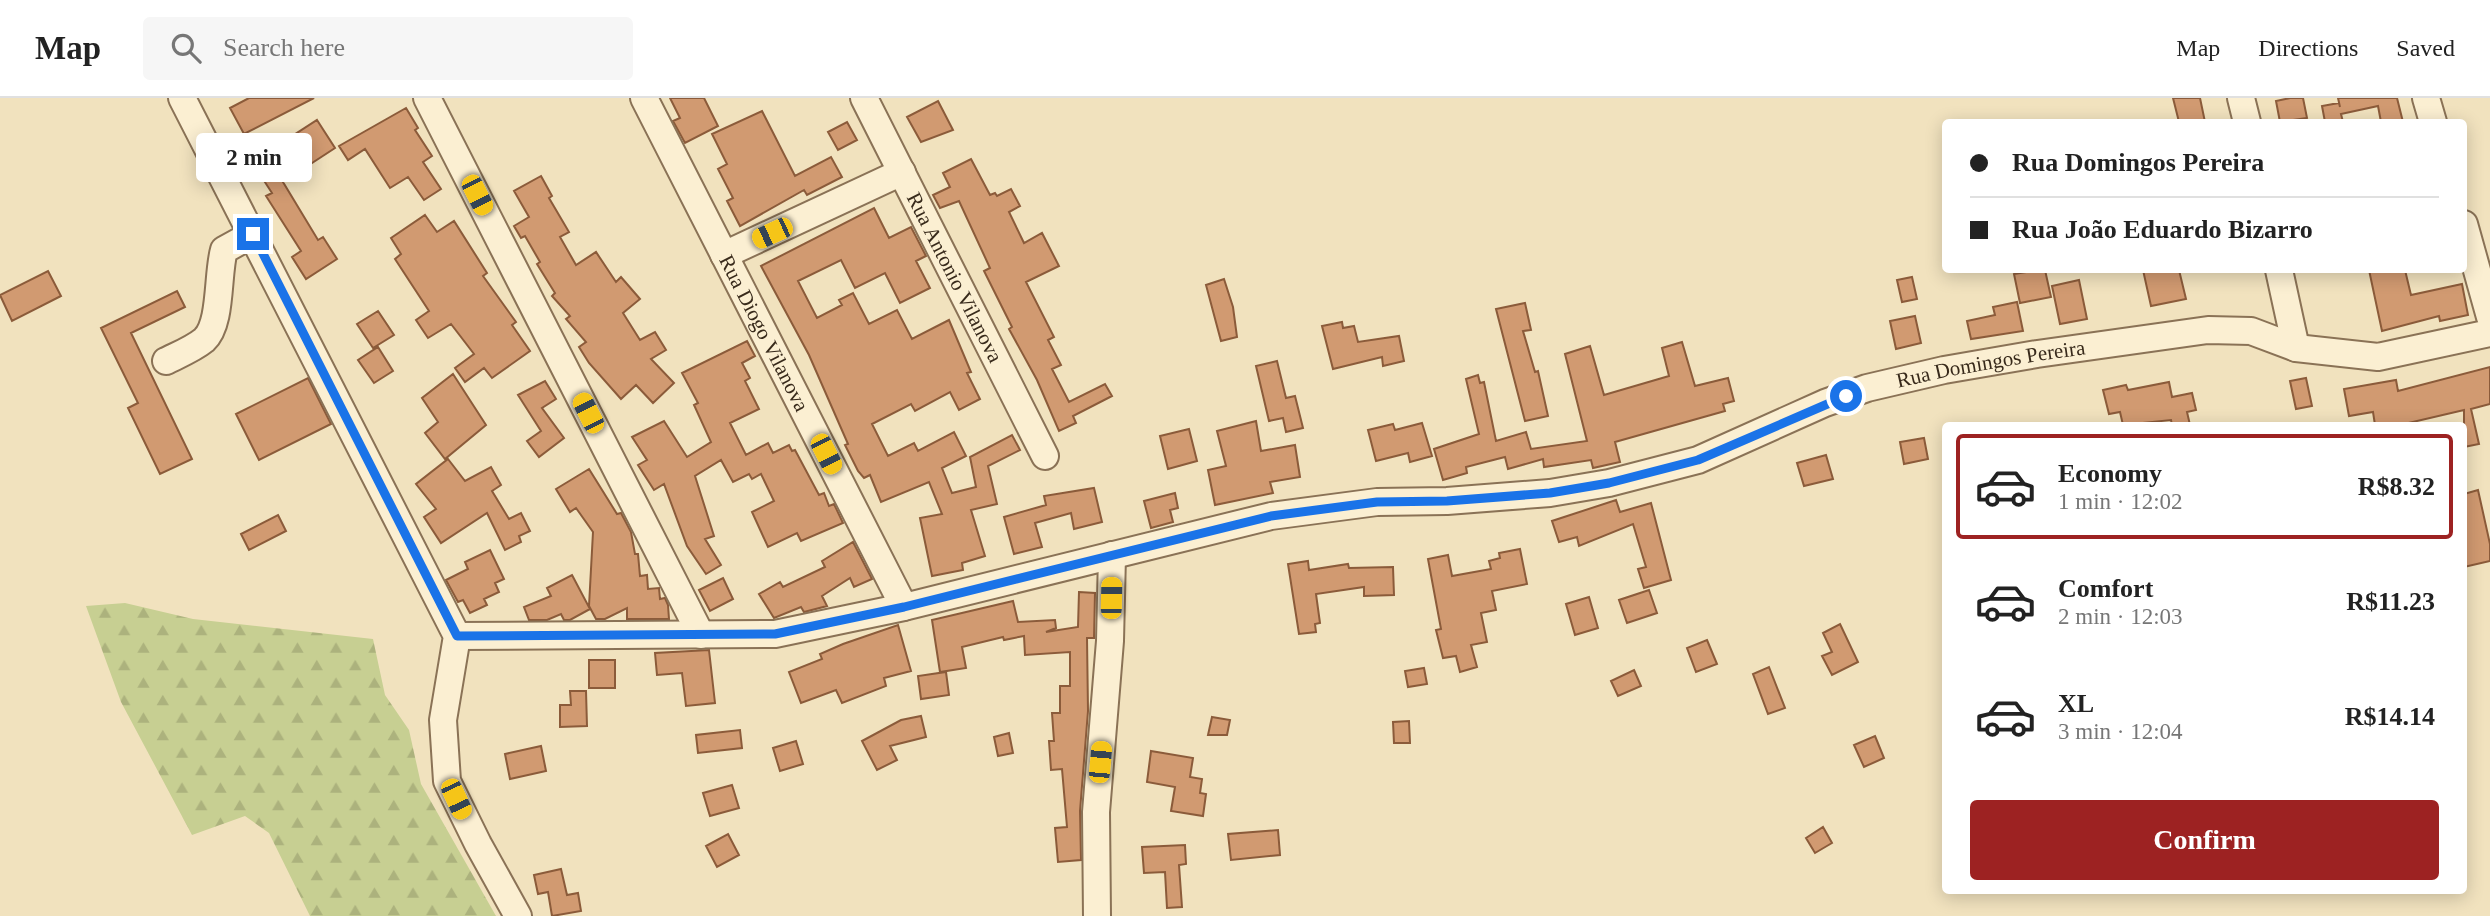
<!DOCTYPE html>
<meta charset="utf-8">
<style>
body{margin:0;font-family:Georgia,serif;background:#f6f6f6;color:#222;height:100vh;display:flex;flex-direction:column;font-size:26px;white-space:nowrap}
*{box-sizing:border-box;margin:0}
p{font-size:23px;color:#767676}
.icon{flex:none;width:38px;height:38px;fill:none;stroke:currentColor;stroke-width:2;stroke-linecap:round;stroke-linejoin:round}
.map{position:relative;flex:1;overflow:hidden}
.panel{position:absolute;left:1942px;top:324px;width:525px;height:472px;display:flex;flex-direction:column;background:#fff;border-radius:7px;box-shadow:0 4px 18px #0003}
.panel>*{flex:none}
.guide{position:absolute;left:1942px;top:21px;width:525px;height:154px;border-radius:7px;box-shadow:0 4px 18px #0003;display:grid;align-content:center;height:154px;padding:0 28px;background:#fff}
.end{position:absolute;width:32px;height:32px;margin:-16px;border:9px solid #1a73e8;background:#fff;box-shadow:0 0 0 4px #fff}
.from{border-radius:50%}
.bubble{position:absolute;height:49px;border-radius:7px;background:#fff;box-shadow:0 4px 18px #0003;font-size:23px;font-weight:600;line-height:49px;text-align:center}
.car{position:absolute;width:21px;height:42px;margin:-21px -10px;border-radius:9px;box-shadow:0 0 5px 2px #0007;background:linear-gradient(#f5c518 24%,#345 0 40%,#f5c518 0 76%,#345 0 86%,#f5c518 0)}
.guide b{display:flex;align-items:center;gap:24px;height:66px;font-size:26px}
.guide b+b{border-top:2px solid #e0e0e0}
.guide i{width:18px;height:18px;background:#222}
ul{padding:12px 0 0;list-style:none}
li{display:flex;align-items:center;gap:21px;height:105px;margin:0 14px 10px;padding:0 14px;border:4px solid transparent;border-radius:7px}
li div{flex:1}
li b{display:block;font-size:26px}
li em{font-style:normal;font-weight:600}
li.active{border-color:#9d2222}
li>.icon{width:63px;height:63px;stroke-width:1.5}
.action{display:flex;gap:14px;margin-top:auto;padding:14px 28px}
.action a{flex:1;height:80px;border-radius:7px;background:#9d2222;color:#fff;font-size:28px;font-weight:600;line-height:80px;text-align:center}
header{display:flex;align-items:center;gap:42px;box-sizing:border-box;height:98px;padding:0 35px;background:#fff;border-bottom:2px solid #e0e0e0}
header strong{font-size:33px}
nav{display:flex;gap:38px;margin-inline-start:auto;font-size:24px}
.search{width:490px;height:63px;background:#f6f6f6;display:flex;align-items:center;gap:18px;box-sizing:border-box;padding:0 24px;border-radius:7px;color:#767676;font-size:26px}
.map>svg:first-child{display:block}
.forest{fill:url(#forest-firs)}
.building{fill:#d19a71;stroke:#8b5b3a;stroke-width:2}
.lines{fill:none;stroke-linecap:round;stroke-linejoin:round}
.minor-casing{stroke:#8a7256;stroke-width:30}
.minor{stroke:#fbefd2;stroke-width:26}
.route{stroke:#1a73e8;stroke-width:9}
.labels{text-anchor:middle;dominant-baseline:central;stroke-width:5;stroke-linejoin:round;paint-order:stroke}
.street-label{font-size:21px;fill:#382a1b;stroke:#f8ecce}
</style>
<header>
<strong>Map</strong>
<div class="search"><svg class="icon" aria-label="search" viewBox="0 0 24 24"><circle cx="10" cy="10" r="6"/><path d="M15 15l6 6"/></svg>Search here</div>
<nav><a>Map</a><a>Directions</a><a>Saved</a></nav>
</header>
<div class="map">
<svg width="2490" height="818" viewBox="0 0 2490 818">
<defs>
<pattern id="forest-firs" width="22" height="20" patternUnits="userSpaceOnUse" patternTransform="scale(1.75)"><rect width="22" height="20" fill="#c7cf92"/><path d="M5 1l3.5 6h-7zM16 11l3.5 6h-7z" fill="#acb27d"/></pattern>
</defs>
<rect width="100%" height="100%" fill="#f1e2be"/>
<path class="forest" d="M125,505L193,521L373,541L385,597L409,632L421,686L496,818H310L269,735L245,718L192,737L121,604L86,508Z"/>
<path class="building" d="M249,0H314L244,36L230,10Z
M670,0H704L718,28L685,45L673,23L680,20Z
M2173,0H2200L2205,24H2179Z
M2290,0H2303L2307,20L2280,24L2276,3Z
M2338,0H2397L2403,24H2381L2378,8L2341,16L2343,24H2325L2322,8L2339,5L2340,9Z
M938,3L953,32L921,44L907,19Z
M406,10L418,30L415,32L432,58L423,64L441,91L424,102L408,79L390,90L365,51L348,62L339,48Z
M762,13L795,78L831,59L842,79L807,97L804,92L740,128L727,103L733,100L718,71L727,66L712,36Z
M317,22L335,50L283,84L318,142L323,139L337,161L306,181L292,159L301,153L266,98L272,95L252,64Z
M847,24L857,42L838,52L828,34Z
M971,61L990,97L995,95L997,98L1011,91L1020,108L1009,114L1024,145L1042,135L1059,168L1026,184L1054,239L1048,242L1061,267L1052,271L1069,304L1105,286L1112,298L1073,318L1076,325L1059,333L1037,282L1009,231L1012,229L984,173L990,170L959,103L940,110L933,97L950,89L943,75Z
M541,78L552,98L549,100L569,134L560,139L576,167L596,154L616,184L621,179L640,201L623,215L640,242L655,234L666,252L651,261L674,285L653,305L636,287L621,301L589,265L579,249L586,244L566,221L570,218L552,198L555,195L537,166L540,164L525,138L521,140L514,128L529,119L514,93Z
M874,110L889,140L911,129L926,158L916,163L930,190L900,205L885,175L855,190L841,162L798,183L817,220L842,207L839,202L853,195L869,226L897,212L912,241L949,222L971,274L967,275L980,301L959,312L950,294L915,313L911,306L872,326L888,358L914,345L918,353L954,334L966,358L942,370L952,395L976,389L970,359L1012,337L1020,352L988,368L997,406L971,412L985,458L962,465L963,472L932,478L920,420L942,416L929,384L881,404L870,377L864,380L858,373L845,347L848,346L809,257L761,168Z
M425,117L437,134L454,123L487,175L483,178L516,224L512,227L530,253L492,280L484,270L465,284L455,270L474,256L451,226L428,240L416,222L429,213L395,161L401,156L391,140Z
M2038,172H2045L2051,199L2020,205L2014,176Z
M2143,172H2179L2186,201L2151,208Z
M2369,172H2405L2411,197L2462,186L2468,217L2440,223L2439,218L2382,233Z
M48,173L61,198L12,223L0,197Z
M1912,179L1917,201L1902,204L1897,182Z
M1224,181L1233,209L1237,239L1221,243L1206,187Z
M2079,182L2087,221L2060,226L2052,188Z
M177,193L185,209L131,235L192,361L160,376L128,310L138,305L101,230Z
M2017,204L2023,233L1971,241L1967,223L1995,217L1993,209Z
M1525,205L1531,232L1523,233L1535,274L1538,273L1548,318L1525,323L1496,211Z
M378,213L394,237L373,250L357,226Z
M1915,218L1921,245L1896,251L1890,223Z
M1342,224L1343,230L1354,228L1358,244L1399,238L1404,263L1383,268L1382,259L1333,271L1322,228Z
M747,243L755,258L742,265L750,280L745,283L759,311L730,325L746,357L768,345L773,355L789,347L792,353L795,352L819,397L824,395L829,408L834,406L843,425L801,443L797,435L768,449L752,414L774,403L761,376L752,381L749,376L733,384L721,362L695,378L714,438L705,441L721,467L706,476L687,448L664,386L654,392L638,367L647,362L632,339L664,323L687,359L711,344L694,307L698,305L682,275Z
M1682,244L1695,288L1728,280L1734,303L1723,306L1725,313L1615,344L1620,364L1593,370L1591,362L1544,369L1543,361L1508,371L1505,359L1466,369L1467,375L1443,382L1434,351L1479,336L1466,281L1478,277L1480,285L1484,284L1496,343L1526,334L1531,351L1587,343L1565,256L1590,248L1604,297L1669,278L1662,250Z
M378,249L393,273L374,285L358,262Z
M1277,263L1286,300L1295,298L1303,330L1286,334L1283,320L1269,323L1256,268Z
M2490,269V306L2471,311L2479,346L2464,349V312L2400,327H2375L2373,314L2349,318L2344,291L2396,282L2398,293Z
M453,276L486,327L445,361L425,335L438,324L422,300Z
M308,280L331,326L259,362L236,316Z
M2306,280L2312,308L2296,311L2290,283Z
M545,283L556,301L542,310L564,340L539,359L527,343L541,333L518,297Z
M2169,284L2172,299L2192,295L2196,312L2187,314L2190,327H2172L2171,322L2123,327L2120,314L2109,316L2103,292L2126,287L2128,292Z
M1256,323L1261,353L1295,347L1300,379L1270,384L1273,395L1215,407L1208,372L1226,368L1217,333Z
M1422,325L1432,358L1410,364L1408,355L1376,363L1368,332L1393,326L1395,332Z
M1189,331L1197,363L1168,371L1160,338Z
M1924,340L1928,361L1904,366L1900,344Z
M1826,357L1833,381L1804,388L1797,365Z
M448,361L465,383L491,369L501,387L492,393L509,421L521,415L530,433L519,438L521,444L505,452L487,415L441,445L424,419L436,411L416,386Z
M589,371L617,416L621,415L631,434L635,456H638L640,478L647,477L648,491L659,490L660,501L665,500L668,507L669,521H627V510L605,521H596L589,508L593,434L576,410L570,414L556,391Z
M1094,390L1102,424L1074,431L1071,415L1035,425L1042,449L1014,456L1004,419L1046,407L1044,398Z
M2478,392L2490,446V463L2464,469V396Z
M1175,395L1178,410L1170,412L1173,424L1151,430L1144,403Z
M1616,402L1620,414L1651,405L1671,482L1644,490L1638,471L1646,469L1633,426L1579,448L1577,439L1559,444L1552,423Z
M278,417L286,433L249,452L241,436Z
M853,444L872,481L854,489L850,480L822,498L827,508L804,514L801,509L774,520L759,496L780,484L783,489L825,469L822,463Z
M1520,451L1527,486L1492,493L1496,512L1481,515L1487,544L1471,547L1477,569L1460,574L1456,558L1443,560L1436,532L1441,531L1428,461L1448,457L1452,478L1491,471L1489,463L1500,460L1499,455Z
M490,452L504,481L495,485L499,494L484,501L487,507L470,515L463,502L458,504L446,482L468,471L465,464Z
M1308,463L1309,472L1348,466L1349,470L1393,469L1394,497L1364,498V489L1316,496L1320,525L1315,526L1316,534L1299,536L1288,466Z
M572,477L590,511L570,522H564L561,516L547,522H529L524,509L551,498L547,490Z
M723,480L733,501L710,513L699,492Z
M1649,492L1657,515L1627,525L1619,502Z
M1079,494L1095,495L1094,540H1087L1088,613L1080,713L1081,762L1058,764L1055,730L1067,729L1062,671L1051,672L1049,643H1054L1052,615H1060V588H1070V554L1025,557L1024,538L1004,542L1003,539L962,549L966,570L940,574L932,522L1013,503L1018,524L1055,522L1056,530L1046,534L1078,529Z
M1589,499L1598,530L1575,537L1566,506Z
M1840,526L1858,564L1832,577L1822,558L1832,554L1823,535Z
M898,527L911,573L884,580L886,588L842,605L836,592L801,605L789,574L822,561L820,556L843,546Z
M1707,542L1717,566L1696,574L1687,550Z
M709,552L715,605L686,608L682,575L657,577L655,555Z
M589,562H615V590H589Z
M1769,569L1785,610L1768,616L1753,576Z
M1424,570L1427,586L1408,589L1405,573Z
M1634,572L1641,588L1618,598L1611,583Z
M946,574L949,597L921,601L918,578Z
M570,593H586L587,628L560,629V607H571Z
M921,618L926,639L890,648L897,662L877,672L862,643L901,622Z
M1212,619L1230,622L1227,637H1208Z
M1409,623L1410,645H1394L1393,624Z
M740,632L742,650L698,655L696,637Z
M1009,635L1013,655L998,658L994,639Z
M1875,638L1884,660L1864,669L1854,647Z
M796,643L803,666L780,673L773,650Z
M541,648L546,673L510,681L505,656Z
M1151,653L1193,660L1190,679L1202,681L1200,695L1206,696L1203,718L1171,713L1175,689L1147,684Z
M732,687L739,710L710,718L703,695Z
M1823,729L1832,745L1815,755L1806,740Z
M1278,732L1280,757L1231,762L1228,736Z
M728,736L739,757L717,769L706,748Z
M1185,747L1186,766L1179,767L1182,809L1167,810L1165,774L1144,775L1142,749Z
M561,771L567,797L578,795L581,813L552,818L548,794L538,796L534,777Z"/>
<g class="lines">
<g class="minor-casing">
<g id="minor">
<path d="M182,0L457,538L443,622L447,683L478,746L518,818"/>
<path d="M427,0L701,537"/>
<path id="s1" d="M644,0L904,509"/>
<path id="s2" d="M864,0L1045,358"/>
<path d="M2241,0L2247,24"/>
<path d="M2426,0L2433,24"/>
<path d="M2464,126L2490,219"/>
<path d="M724,157L902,74"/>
<path d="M2279,172L2296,250"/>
<path d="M166,263C178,257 193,251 204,242C222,226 217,176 224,152L253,136"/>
<path id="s3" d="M457,538L775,536L904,509L1271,418L1377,404L1447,403L1550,395L1609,385L1698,362L1825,305L1867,290L1944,272L2037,256L2208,232L2251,233L2296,250L2378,259L2490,235"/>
<path d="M1097,818L1096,714L1110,543L1112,457"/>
</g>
</g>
<use href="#minor" class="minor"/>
</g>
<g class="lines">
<path class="route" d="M253,136L457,538L775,536L904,509L1271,418L1377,404L1447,403L1550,395L1609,385L1698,362L1846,298"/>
</g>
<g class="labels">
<g class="street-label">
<text stroke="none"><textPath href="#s2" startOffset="201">Rua Antonio Vilanova</textPath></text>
<text stroke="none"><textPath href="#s1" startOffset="264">Rua Diogo Vilanova</textPath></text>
<text stroke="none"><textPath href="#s3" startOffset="1570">Rua Domingos Pereira</textPath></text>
</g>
</g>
</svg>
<i class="end from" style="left:1846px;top:298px"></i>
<i class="end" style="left:253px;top:136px"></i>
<div class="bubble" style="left:196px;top:35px;width:116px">2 min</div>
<i class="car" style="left:477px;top:97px;rotate:153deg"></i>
<i class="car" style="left:772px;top:135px;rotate:245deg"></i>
<i class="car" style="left:588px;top:315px;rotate:333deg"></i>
<i class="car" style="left:826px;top:356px;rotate:153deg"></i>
<i class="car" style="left:1111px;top:500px;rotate:1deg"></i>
<i class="car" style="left:1100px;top:664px;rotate:5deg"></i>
<i class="car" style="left:456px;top:701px;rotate:155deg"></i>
<div class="guide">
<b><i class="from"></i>Rua Domingos Pereira</b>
<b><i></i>Rua João Eduardo Bizarro</b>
</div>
<section class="panel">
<ul>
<li class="active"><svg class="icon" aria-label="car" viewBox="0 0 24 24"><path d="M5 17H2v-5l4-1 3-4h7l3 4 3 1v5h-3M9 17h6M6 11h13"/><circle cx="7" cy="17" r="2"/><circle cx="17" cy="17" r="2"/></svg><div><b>Economy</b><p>1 min · 12:02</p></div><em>R$8.32</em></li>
<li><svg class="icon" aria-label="car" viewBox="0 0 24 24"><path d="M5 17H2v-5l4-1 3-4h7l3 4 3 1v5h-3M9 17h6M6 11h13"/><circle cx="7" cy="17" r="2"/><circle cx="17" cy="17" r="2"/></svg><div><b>Comfort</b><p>2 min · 12:03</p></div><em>R$11.23</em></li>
<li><svg class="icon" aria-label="car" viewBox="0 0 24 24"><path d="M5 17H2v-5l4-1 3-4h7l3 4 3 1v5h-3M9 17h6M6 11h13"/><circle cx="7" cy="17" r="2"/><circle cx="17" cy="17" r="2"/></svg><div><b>XL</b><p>3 min · 12:04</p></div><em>R$14.14</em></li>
</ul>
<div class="action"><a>Confirm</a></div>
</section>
</div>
